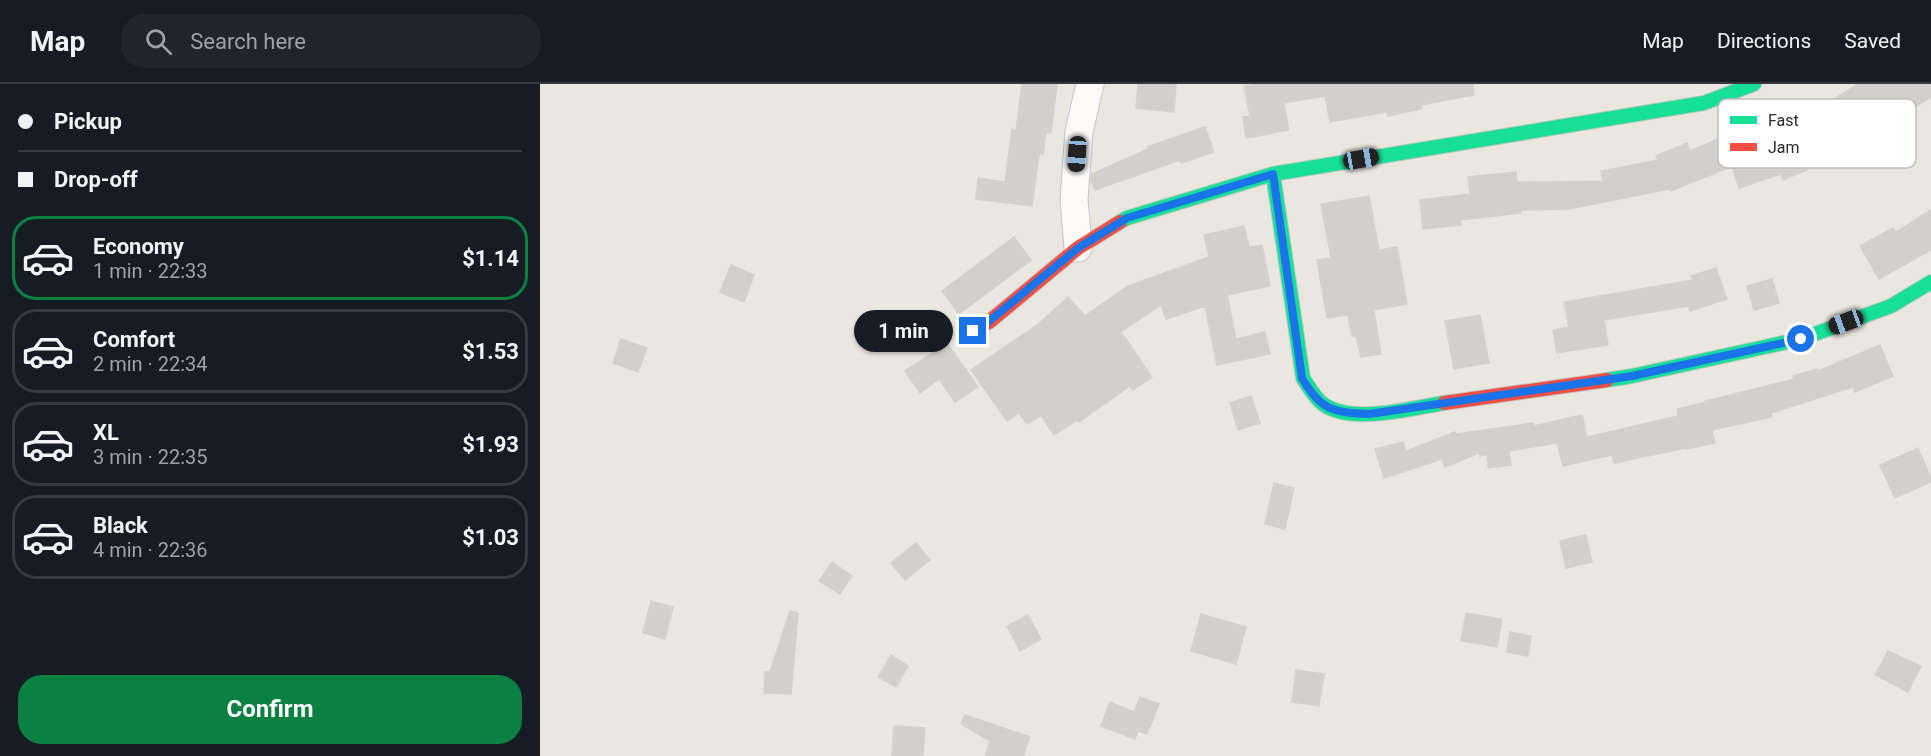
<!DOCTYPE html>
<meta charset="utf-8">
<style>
body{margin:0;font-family:Roboto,sans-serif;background:#20242c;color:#f1f3f6;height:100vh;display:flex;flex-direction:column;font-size:22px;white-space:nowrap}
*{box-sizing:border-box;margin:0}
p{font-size:20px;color:#9ea1a6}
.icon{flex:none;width:33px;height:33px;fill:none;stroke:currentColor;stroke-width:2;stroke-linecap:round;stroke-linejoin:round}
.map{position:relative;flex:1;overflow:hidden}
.panel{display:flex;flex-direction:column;background:#171b24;width:540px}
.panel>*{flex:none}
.guide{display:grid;align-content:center;height:132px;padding:0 18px;background:#171b24}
.end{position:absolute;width:27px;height:27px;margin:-14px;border:8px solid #1a73e8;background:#fff;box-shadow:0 0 0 3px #fff}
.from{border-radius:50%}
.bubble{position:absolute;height:42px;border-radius:21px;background:#171b24;box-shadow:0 2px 4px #0004;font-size:20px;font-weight:700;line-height:42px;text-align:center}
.car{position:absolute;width:18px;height:36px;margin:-18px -9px;border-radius:8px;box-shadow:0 0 4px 2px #0007;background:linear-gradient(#222 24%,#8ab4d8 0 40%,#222 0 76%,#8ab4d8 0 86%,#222 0)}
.guide b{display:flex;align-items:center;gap:21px;height:57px;font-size:22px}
.guide b+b{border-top:2px solid #363941}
.guide i{width:15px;height:15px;background:#f1f3f6}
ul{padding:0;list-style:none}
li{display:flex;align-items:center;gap:18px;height:84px;margin:0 12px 9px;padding:0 6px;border:3px solid #363941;border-radius:24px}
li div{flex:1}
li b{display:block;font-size:22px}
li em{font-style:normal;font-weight:700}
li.on{border-color:#0b8043}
li>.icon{width:54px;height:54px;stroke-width:1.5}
.button{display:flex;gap:12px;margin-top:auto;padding:12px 18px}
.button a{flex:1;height:69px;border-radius:24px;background:#0b8043;color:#fff;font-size:24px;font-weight:700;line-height:69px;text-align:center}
header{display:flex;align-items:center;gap:36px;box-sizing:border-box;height:84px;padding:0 30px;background:#171b24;border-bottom:2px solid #363941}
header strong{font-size:28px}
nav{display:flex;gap:33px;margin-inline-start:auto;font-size:21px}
.search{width:420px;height:54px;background:#20242c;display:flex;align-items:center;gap:15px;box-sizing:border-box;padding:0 21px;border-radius:24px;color:#9ea1a6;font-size:22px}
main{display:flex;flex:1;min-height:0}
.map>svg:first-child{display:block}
.building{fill:#d2d0cb;stroke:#d4d2cc;stroke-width:1.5}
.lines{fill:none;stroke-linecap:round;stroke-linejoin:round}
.street-casing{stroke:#c6c5c5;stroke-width:29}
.fast-casing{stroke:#c6c5c5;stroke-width:16}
.jam-casing{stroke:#c6c5c5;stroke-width:16}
.street{stroke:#fcfbfa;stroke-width:27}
.fast{stroke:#16e098;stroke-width:14}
.jam{stroke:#f24e42;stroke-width:14}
.route{stroke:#1a73e8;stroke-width:8}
.key{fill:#fff;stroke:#bfbfbf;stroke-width:1.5}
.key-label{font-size:16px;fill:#2a2a2a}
</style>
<header>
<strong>Map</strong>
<div class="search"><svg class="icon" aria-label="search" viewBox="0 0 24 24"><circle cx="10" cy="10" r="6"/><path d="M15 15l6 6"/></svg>Search here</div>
<nav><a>Map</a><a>Directions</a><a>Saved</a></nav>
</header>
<main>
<section class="panel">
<div class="guide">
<b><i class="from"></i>Pickup</b>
<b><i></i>Drop-off</b>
</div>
<ul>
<li class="on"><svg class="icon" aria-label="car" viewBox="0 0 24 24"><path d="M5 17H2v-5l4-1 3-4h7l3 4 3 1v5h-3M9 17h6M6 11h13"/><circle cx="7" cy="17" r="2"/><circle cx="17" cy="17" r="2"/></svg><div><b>Economy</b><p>1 min · 22:33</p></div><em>$1.14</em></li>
<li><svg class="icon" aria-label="car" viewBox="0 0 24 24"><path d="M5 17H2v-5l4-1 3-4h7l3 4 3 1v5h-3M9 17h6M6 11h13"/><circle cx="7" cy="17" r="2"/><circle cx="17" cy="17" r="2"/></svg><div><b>Comfort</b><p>2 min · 22:34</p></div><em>$1.53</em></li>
<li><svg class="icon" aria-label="car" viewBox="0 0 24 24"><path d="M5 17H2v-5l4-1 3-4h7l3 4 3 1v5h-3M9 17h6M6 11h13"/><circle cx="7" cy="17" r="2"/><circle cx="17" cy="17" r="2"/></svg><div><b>XL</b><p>3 min · 22:35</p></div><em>$1.93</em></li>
<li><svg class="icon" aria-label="car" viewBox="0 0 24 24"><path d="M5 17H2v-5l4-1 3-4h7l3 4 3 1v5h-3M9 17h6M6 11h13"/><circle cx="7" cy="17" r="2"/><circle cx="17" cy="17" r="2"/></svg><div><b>Black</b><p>4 min · 22:36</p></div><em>$1.03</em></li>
</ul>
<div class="button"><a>Confirm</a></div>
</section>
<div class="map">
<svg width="1391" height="672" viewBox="0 0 1391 672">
<rect width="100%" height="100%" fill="#e9e7e0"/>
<path class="building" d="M482,0H517L511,49L506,48L503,70H499L492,122L436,115L438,94L465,98L472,45L476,46Z
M598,0H636L634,28L596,24Z
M717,0H933L934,11L881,21L882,25L848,32L847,28L790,38L785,12L744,19L749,46L706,54L703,33L710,32L704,2Z
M1318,0H1391V13L1372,25L1366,14L1312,49L1310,45L1259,66L1267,86L1243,96L1241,90L1199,104L1192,82L1131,107L1130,105L1029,125L981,126V129L920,136L921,141L883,145L880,116L930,110L928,93L976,88L977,98L1063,97L1061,87L1118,76L1116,72L1147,59L1150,67L1264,18L1269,31Z
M665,43L674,68L641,79L640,76L555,106L551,97L552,90L608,65L607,63Z
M829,112L839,166L857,163L867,220L834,226L841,270L821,273L816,252H812L808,231L787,234L777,176L791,174L781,120Z
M1391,126V166L1339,195L1320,162L1353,144L1356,148Z
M704,142L709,163L722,161L730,202L687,211L696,255L725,248L730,270L677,281L665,222L626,235L621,221L581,248L612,293L593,306L590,302L539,338L537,336L514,351L501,331L487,340L479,329L467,337L431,286L497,241L528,213L545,232L588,202L669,173L664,151Z
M474,153L491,176L419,230L402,207Z
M191,181L214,191L204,218L180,208Z
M1176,184L1187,215L1150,227L1148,222L1064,236L1068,261L1017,269L1013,246L1029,243L1024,218L1153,196L1151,192Z
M1232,195L1239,219L1214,226L1207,202Z
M940,231L949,279L914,285L905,237Z
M81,255L107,264L98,288L73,279Z
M407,259L438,303L415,318L399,295L380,309L365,287Z
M1340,261L1353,292L1315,308L1313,303L1231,329L1232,333L1172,346L1175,359L1146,365V364L1074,379L1072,371L1023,382L1017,359L969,367L971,381L948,384L947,370L940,372L939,369L905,383L902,375L844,394L835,365L863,358L866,367L915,348L916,350L993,339L994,342L1042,331L1047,353L1138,332L1137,325L1165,318V317L1254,295L1253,292L1277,285L1278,287Z
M711,312L720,339L698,346L690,319Z
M1378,364L1391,394V398L1355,414L1340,381Z
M734,399L754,404L745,445L725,440Z
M1046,451L1052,478L1026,484L1020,457Z
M376,459L390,476L365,496L351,479Z
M292,478L312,492L300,510L279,497Z
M111,517L133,523L125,555L103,549Z
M250,527L258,529L251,610L224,609L225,588H230Z
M926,529L962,535L957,563L921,557Z
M661,530L706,543L696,580L651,567Z
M488,531L501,555L480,567L467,542Z
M970,548L991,552L988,572L967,568Z
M1348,567L1381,582L1368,608L1335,591Z
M351,571L368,582L356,603L338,593Z
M756,586L784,590L779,622L752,618Z
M600,613L619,620L607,650L598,647L595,655L561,642L570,618L594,628Z
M425,631L490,653L483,672H445L450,657L421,640Z
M354,642L385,644L383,672H352Z"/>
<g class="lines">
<g class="street-casing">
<path id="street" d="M538,164L534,115L539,48L550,0"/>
</g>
<g class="fast-casing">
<path id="fast" d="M733,90L763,294C769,303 774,313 783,320C812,341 872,324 904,319
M580,138L587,134L733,90L1164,19L1214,0
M1067,296L1092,292L1261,255L1351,222L1391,198"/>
</g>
<g class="jam-casing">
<path id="jam" d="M433,247L449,238L538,164L580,138
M904,319L1067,296"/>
</g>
<use href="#street" class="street"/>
<use href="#fast" class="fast"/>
<use href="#jam" class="jam"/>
</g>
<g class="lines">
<path class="route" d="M433,247L448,238L538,164L587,134L733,90L762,294C781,327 793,328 829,330L1092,292L1261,255"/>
</g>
<rect x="1178" y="15" width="198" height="69" rx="9" class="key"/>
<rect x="1190" y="32" width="27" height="8" fill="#16e098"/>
<rect x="1190" y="59" width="27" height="8" fill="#f24e42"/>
<g class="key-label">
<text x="1228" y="42">Fast</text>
<text x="1228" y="69">Jam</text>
</g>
</svg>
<i class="end from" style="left:1261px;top:255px"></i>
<i class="end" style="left:433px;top:247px"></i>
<div class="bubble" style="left:314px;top:226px;width:99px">1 min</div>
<i class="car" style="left:537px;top:70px;rotate:184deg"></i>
<i class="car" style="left:821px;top:75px;rotate:80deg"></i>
<i class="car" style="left:1306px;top:238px;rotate:250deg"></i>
</div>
</main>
